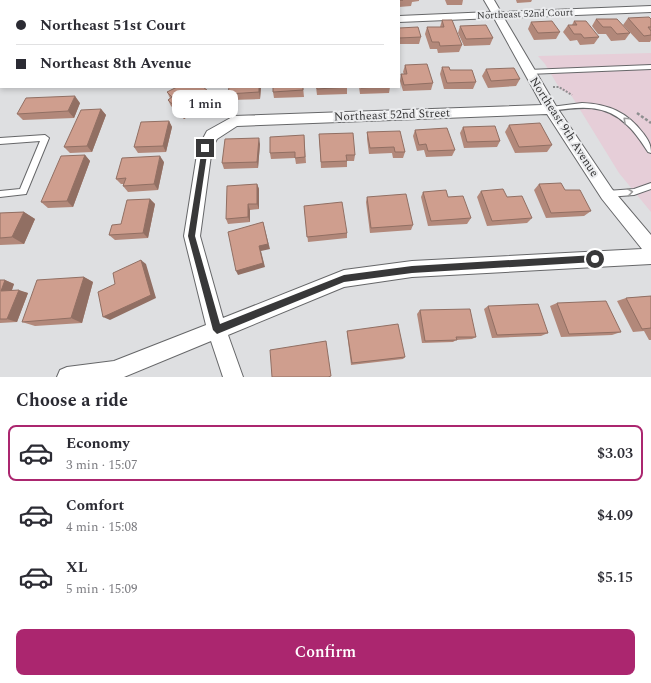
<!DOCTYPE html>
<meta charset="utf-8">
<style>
body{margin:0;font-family:Spectral,serif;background:#f2f2f3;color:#2b2b33;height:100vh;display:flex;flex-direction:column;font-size:15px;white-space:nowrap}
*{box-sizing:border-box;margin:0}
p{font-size:13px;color:#7c7c81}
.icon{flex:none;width:22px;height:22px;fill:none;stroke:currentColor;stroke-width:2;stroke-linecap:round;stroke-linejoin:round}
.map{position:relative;height:377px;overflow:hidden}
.sheet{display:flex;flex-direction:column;background:#fff;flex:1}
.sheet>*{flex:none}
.banner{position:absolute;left:0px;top:0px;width:400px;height:88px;box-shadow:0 2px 6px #0003;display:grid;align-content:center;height:88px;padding:0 16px;background:#fff}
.end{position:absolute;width:18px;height:18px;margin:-9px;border:5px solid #383839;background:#fff;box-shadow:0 0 0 2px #fff}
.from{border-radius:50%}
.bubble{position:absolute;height:28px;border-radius:8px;background:#fff;box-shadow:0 2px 6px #0003;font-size:13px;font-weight:600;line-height:28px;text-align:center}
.banner b{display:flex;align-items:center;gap:14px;height:38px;font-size:15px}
.banner b+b{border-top:1px solid #e1e1e2}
.banner i{width:10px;height:10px;background:#2b2b33}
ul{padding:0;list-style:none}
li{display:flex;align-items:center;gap:12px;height:56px;margin:0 8px 6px;padding:0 8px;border:2px solid transparent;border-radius:8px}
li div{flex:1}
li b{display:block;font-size:15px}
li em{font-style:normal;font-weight:600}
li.active{border-color:#ab266f}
li>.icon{width:36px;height:36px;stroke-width:1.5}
h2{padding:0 16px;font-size:18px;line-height:48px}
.primary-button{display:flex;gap:8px;margin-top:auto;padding:8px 16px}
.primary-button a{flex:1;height:46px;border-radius:8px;background:#ab266f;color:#fff;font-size:16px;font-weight:600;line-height:46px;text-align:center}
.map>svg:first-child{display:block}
.education{fill:#e6ced8}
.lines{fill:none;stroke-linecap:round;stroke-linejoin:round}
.lane-casing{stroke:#666769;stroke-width:2}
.street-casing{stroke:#666769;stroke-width:2}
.path-far1{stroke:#8d8e8f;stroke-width:2;stroke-dasharray:2 1.5;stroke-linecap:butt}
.path{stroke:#8d8e8f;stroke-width:2.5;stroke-dasharray:3 2;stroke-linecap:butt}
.lane{fill:#fff;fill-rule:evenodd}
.street{fill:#fff;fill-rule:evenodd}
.wall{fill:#b2887a}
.shaded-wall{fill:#916f63}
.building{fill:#cf9e8e;stroke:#916f63}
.oneway{stroke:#9c9c9c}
.route{fill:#383839}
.labels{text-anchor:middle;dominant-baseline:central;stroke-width:4;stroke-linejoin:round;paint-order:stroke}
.far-street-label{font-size:10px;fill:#383839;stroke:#ebecee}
.street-label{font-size:12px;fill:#383839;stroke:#ebecee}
</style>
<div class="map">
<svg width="651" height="377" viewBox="0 0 651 377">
<rect width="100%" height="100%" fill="#dedfe1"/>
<path class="education" d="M651,53V212L619,173L571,95L560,89L545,64L538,56Z"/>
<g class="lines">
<g class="lane-casing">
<path id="lane" d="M63,0H69L62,1Z
M139,0H145V1H139Z
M651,65V69L528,74L525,72L528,70Z
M582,103C608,104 627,112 643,133C648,140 651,144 651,153L648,152C642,143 636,133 627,125C605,103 579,107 551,111L548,109L551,107Z
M45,135L49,138L26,194L0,197V191L20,189L40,141L0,144V138Z
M651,183V189L634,195L607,197L604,196L603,194L604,192L607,191L634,189Z"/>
</g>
<g class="street-casing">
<path id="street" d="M223,0H233V1H223Z
M355,0H365V1H355Z
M484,0H494L501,12L651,6V12L504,18L556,106L612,189L651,235V264L412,277L344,287L228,335L243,377H223L211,341L124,377H57L60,370L67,367L114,361L206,325L184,236L198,148L207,131L234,116L542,105L494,18L399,22V16L491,12ZM547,114L602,199L642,249L412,261L344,270L223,318L200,236L212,148L217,139L237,126Z"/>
</g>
<path class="path-far1" d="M553,87H559L572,95"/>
<path class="path" d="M637,113L651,123"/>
<use href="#lane" class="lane"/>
<use href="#street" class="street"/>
</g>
<path class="wall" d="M311,0H334V1H311Z
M383,0H419V1L412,2L411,6L399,7V1H383Z
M445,0H463L462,5H447Z
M516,0H532L531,2L517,3Z
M628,18L651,19V40L650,42H639L623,25Z
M596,19L630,33L625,40L611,41L606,34H598L592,26Z
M442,20L462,45L459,52L438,53L437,49H430L425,34L427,27H440Z
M574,21L599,37L594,44L580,45L577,40L570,41L563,32L568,25H572Z
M531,22L560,32L556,39L534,40L528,29Z
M460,26L493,38L490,45L464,46L458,33Z
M399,28L421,37L419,44H399Z
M0,49H1V65H0Z
M405,65L433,83L431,90L403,91L400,81L401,74H404L403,72Z
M442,67L476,82L473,89H444L440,74Z
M486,69L520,79L516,86L488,88L482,76Z
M261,87L260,99L230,100L228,94Z
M303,87L304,97L274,98L273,92Z
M316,87H347V94L317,95Z
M359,87H390L389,93L360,94Z
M167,92L214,101L184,119L171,106L168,100L170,98Z
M80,103L74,118L23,120L17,114Z
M101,109L106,115L92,152L70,153L64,147Z
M169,121L172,127L166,152L138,153L134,147Z
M509,125L552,145L547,152L515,153L505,132Z
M463,127L500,141L497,147L464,148L460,133Z
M415,130L455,150L452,156L426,157L424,150L417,151L413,136Z
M367,132L405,152L403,158H393L392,153L369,154L367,139Z
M319,134L355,155L354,161H347V167L321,168Z
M304,135L306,163L296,164L295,158L271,159L270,153Z
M260,144L258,168L224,169L222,163Z
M85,155L90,161L73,207L48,208L41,202Z
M164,162L158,190L128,192L123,186L124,184H121L116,179Z
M257,184L259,189V209L250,210V222L228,224L226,219Z
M539,184L565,190L591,211L584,216L546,218L534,190Z
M481,191L507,197L532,218L527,223L487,226L477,197Z
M423,192L448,197L471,218L467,224L428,226L421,197Z
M367,197L413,225L411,230L370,233L366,202Z
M150,199L155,204L148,238L115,240L109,235L121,224Z
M304,206L347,233V238L308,242Z
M24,212L35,219L24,244L0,245V213Z
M84,277L93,282L82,323L35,326L22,322Z
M0,280H5L14,284L12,290L28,293L17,322L0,323Z
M651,296V340H649L644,331L633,332L617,301L626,298Z
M557,303L621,332L612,335L561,337L550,306Z
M488,306L548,333L541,336L492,338L484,309Z
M420,310L476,337L472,339L456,340L453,342L422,343L417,314Z
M347,331L405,357L403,359L351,365L347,333Z"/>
<path class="shaded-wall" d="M259,87H261L260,99L259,92Z
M212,94L214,101L184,119L181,112Z
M75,96L80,103L74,118L68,111Z
M101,109L106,115L92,152L87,146Z
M169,121L172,127L166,152L163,146Z
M259,138L260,144L258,168L257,162Z
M85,155L90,161L73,207L67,201Z
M160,156L164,162L158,190L154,184Z
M257,184L259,189V209L257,204Z
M150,199L155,204L148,238L143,233Z
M248,204L250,210V222L248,217Z
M24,212L35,219L24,244L12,237Z
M263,222L270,249L261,251L265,267L238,275L236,271Z
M141,260L146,264L156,298L110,320L103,317Z
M84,277L93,282L82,323L71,318Z
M5,280L14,284L10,295L1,291Z
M19,290L28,293L17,322L7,319Z"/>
<path class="building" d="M181,0H197V1H180Z
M249,0H275V1H249Z
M319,0H334V1H319Z
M386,0H403L386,1Z
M649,17L651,19V27H648L651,31V35L644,36L628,18Z
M596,19H617L630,33L617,34L611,27H603Z
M442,20H452L462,45L440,46L439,42H432L427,27H444Z
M552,21L560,32L538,33L531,22Z
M574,21H586L599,37L584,38L581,34H574L568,25H577Z
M486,25L493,38L466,39L460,26Z
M418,27L421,37L399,38V28Z
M0,49H1V58H0Z
M427,64L433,83L404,85L401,74H407L405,65Z
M442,67H449L450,70H472L476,82L447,83Z
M514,68L520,79L491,81L486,69Z
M177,87H203L212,94L181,112L168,100L172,97L167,92Z
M229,87H259V92L228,94Z
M273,87H303V90L273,92Z
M317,87H347L317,89Z
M361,87H377L361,88Z
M75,96L68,111L17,114L26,98Z
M101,109L87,146L64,147L81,110Z
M169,121L163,146L134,147L141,122Z
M540,123L552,145L519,147L509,125Z
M495,126L500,141L467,142L463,127Z
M447,128L455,150L428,151L426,144L419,145L415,130Z
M400,131L405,152H395L394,147L370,148L367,132Z
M353,133L355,155H346L347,161L321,162L319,134Z
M304,135L305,157L295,158V152L270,153V137Z
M259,138L257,162L222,163L225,139Z
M85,155L67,201L41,202L61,156Z
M160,156L154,184L123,186L126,178L116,179L122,158Z
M561,183L565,190H580L591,211L551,213L539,184Z
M257,184V204H248V217L226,219L227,186Z
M503,189L507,197L522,196L532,218L492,221L481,191Z
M446,190L448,197L463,196L471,218L431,221L423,192Z
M406,194L413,225L371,228L367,197Z
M150,199L143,233L109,235L112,225L121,224L127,200Z
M342,202L347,233L307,237L304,206Z
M24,212L12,237L0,238V213Z
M263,222L268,244L259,246L263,263L236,271L228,232Z
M141,260L151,295L103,317L98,292L115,284L113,273Z
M84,277L71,318L22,322L37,280Z
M0,280H5L1,291L19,290L7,319H0Z
M651,296V328L642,329L626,298Z
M606,301L621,332L569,334L557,303Z
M538,304L548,333L497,335L488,306Z
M470,309L476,337H456L457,340L425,341L420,310Z
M398,324L405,357L352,363L347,331Z
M326,341L331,376L328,377H272L270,350Z"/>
<defs><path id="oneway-chevron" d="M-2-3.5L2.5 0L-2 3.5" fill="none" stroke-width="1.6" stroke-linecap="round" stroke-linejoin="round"/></defs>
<g class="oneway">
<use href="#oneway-chevron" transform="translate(626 120) rotate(-137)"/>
<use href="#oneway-chevron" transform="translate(630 192) rotate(-7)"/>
</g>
<path class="route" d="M205,146L208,148L195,236L220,324L344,275L412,266L595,255L598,259L595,262L412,273L344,282L217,334L213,330L188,236L202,148Z"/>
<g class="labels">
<g class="far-street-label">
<text transform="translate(525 14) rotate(-2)">Northeast 52nd Court</text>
</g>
<g class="street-label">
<text transform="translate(392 115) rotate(-2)">Northeast 52nd Street</text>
<text transform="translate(564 127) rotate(57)">Northeast 9th Avenue</text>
</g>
</g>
</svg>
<i class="end from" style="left:595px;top:259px"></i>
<i class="end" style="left:205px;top:148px"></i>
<div class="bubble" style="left:172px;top:90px;width:66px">1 min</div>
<div class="banner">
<b><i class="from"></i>Northeast 51st Court</b>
<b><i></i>Northeast 8th Avenue</b>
</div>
</div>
<section class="sheet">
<h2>Choose a ride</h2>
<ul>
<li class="active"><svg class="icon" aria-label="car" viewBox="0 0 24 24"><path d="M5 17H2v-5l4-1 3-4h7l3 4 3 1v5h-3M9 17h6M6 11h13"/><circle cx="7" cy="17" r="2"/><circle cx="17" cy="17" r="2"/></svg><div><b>Economy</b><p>3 min · 15:07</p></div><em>$3.03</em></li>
<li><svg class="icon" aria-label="car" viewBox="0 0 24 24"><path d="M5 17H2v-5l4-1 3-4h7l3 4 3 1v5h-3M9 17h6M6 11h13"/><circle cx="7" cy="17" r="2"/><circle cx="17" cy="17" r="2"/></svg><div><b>Comfort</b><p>4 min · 15:08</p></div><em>$4.09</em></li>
<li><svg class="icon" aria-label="car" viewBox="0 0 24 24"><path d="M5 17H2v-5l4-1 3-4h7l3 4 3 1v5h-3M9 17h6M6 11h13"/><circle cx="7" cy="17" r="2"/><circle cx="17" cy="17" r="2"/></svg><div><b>XL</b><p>5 min · 15:09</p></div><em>$5.15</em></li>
</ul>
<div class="primary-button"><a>Confirm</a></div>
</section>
